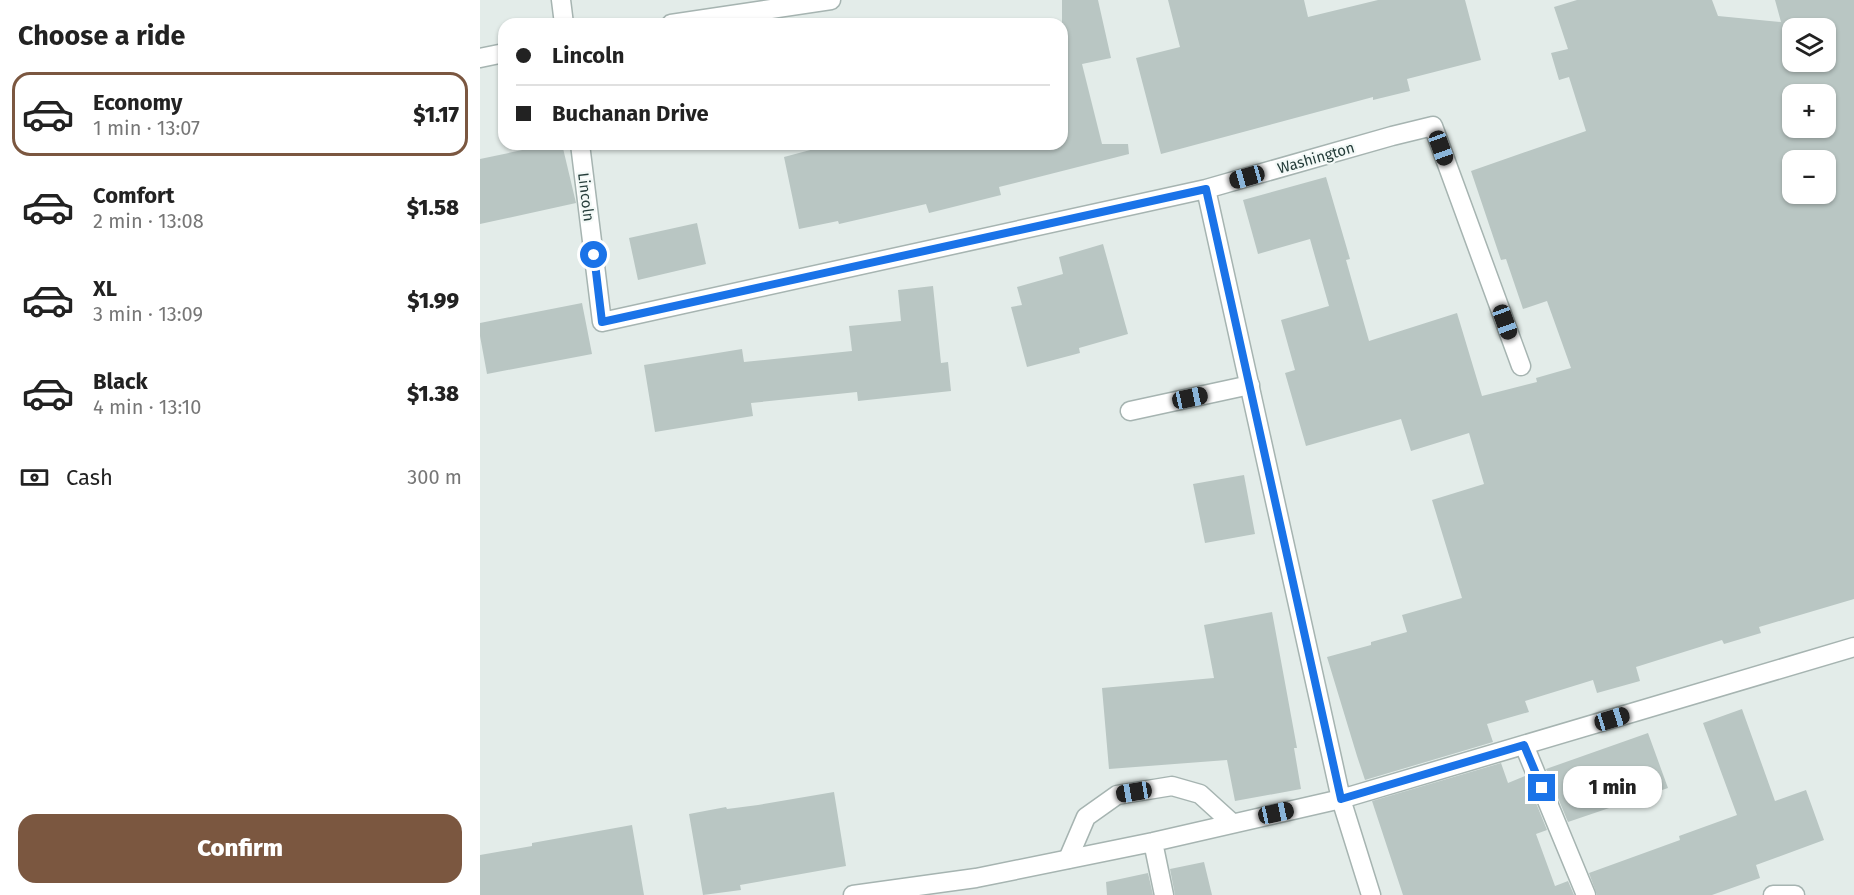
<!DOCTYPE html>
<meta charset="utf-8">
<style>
body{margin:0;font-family:"Fira Sans",sans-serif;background:#f2f2f2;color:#222;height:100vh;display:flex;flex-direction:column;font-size:22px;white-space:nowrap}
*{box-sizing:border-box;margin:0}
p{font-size:20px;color:#767676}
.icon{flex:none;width:33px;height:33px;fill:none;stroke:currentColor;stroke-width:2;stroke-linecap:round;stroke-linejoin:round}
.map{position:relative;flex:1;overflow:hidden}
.drawer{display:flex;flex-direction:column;background:#fff;width:480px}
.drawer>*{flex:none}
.hud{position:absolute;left:18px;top:18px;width:570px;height:132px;border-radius:18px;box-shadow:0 2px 4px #0004;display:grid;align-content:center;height:132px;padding:0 18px;background:#fff}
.tools{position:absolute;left:1302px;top:18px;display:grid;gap:12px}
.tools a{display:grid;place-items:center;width:54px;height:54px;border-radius:12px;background:#fff;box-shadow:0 2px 4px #0004;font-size:30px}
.end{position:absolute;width:27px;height:27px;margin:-14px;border:8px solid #1a73e8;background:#fff;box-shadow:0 0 0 3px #fff}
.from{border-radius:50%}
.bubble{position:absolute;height:42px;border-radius:18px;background:#fff;box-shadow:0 2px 4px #0004;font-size:20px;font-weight:800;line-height:42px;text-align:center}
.car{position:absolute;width:18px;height:36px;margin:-18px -9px;border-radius:8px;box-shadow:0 0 4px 2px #0007;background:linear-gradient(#222 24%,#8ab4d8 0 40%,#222 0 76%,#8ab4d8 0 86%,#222 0)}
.hud b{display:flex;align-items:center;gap:21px;height:57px;font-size:22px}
.hud b+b{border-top:2px solid #e0e0e0}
.hud i{width:15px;height:15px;background:#222}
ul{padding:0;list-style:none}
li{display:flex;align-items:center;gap:18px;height:84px;margin:0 12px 9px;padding:0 6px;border:3px solid transparent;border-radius:18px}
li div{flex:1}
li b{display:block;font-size:22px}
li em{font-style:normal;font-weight:800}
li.on{border-color:#7b5740}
li>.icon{width:54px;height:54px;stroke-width:1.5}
h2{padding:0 18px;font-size:27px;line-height:72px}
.pay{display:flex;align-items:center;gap:15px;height:66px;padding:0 18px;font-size:22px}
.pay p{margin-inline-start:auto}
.action{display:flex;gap:12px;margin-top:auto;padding:12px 18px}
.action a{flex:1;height:69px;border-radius:18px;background:#7b5740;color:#fff;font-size:24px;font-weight:800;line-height:69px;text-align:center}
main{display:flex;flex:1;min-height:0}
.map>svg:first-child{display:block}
.building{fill:#b9c6c3;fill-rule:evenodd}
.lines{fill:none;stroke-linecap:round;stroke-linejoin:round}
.service-casing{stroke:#a6b4b1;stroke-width:21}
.minor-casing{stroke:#a6b4b1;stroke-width:21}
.service{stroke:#fff;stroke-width:18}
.minor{stroke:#fff;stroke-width:18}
.route{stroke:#1a73e8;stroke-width:8}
.labels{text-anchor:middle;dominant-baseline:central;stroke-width:4.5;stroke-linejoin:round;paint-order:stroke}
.street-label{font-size:15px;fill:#243c39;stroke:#f3f9f7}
</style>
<main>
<section class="drawer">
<h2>Choose a ride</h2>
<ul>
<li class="on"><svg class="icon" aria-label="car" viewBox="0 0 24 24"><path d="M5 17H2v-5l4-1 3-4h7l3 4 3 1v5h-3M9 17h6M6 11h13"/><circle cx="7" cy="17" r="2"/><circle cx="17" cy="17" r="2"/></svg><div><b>Economy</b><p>1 min · 13:07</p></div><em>$1.17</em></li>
<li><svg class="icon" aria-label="car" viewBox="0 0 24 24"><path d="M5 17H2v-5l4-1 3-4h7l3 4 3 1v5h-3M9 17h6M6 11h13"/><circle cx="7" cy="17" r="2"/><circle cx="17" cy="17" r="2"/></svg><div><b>Comfort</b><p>2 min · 13:08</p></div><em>$1.58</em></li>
<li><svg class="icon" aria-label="car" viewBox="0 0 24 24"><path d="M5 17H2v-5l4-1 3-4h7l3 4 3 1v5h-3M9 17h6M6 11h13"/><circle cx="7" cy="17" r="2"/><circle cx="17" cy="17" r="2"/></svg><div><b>XL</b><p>3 min · 13:09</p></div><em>$1.99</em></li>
<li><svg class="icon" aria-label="car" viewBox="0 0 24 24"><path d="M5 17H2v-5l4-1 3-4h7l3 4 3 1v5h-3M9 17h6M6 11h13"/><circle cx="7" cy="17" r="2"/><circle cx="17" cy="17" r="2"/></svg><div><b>Black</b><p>4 min · 13:10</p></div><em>$1.38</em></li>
</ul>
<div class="pay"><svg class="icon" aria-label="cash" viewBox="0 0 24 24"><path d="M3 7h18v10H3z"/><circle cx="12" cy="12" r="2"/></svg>Cash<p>300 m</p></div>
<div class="action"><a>Confirm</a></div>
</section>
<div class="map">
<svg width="1374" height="895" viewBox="0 0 1374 895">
<rect width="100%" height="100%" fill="#e3ece9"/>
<path class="building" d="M582,0H618L631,58L602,64L622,144H648L649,154L519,187L521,195L449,213L446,204L359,224L358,221L319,229L304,157L353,144H582Z
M688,0H824L828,17L898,0H985L1001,60L927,79L930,91L893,100V97L681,154L656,58L700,47Z
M1097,0H1232L1238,16L1301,22L1295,0H1374V599L1279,627L1281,633L1244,644L1242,640L1156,667L1160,681L1117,693L1113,680L1045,701L1049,712L1007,724L1013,742L885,780L877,756L847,657L891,645V642L927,632L922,615L982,598L952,500L1004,484L989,433L931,451L921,419L826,446L805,373L815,370L801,320L849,306L830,239L778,254L763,200L846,177L870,259L866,260L889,341L977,313L1002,396L1057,382L1056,378L1091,368L1067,301L1043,309L1026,259L1021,260L991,171L1106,131L1089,77L1079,80L1071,53L1088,49L1074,7ZM1312,28H1346V62H1312ZM1312,94H1346V128H1312ZM1312,160H1346V194H1312Z
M71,144H82L96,203L0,224V159Z
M217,223L226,264L158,280L149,238Z
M623,244L648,334L599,348L600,353L547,367L531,307L542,305L537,287L583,274L579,257Z
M453,286L461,363L468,362L471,391L378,401L377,392L271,403L273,416L175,432L164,365L262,349L264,362L372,351L369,326L421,321L418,290Z
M102,303L112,354L7,374L0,336V323Z
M764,475L775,534L725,543L713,484Z
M792,612L817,748H814L821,789L755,801L747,760L629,769L622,688L734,678L724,625Z
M1262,709L1295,801L1326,790L1344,840L1276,865L1280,878L1232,895H1117L1109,873L1200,840L1199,836L1257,815L1223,723Z
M1168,733L1188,788L1088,822L1066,769Z
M1021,763L1028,783L1045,776L1067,830L1056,834L1075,886L1088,881L1094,895H923L892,801Z
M354,792L366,866L260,885L261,890L223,895L209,814L246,807L247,809L278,805Z
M152,825L164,895H0V855L52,846V843Z
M724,862L732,895H695L690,869Z
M668,873L673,895H627L626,882Z"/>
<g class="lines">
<g class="service-casing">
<path id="service" d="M81,0L84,24
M650,411L770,385
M588,859L606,817L637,795L692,786L720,794L752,823"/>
</g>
<g class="minor-casing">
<path id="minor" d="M191,24L351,0
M0,58L24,53
M100,144L122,322L726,189L912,136L953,126L1041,366
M726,189L861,799L891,895
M1044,745L1106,895
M673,842L684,895
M373,895L496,878L673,842L861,799L1374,647
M1293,895H1315"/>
</g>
<use href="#service" class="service"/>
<use href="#minor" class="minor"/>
</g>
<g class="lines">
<path class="route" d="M114,255L122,322L726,189L861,799L1044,745L1062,788"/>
</g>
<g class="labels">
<g class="street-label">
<text transform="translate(836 158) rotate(-16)">Washington</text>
<text transform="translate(106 197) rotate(83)">Lincoln</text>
</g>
</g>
</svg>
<div class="tools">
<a><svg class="icon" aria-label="layers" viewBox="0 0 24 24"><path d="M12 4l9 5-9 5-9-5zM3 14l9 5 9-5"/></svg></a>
<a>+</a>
<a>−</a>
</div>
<i class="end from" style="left:114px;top:255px"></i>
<i class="end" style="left:1062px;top:788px"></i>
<div class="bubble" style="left:1083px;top:766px;width:99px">1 min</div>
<i class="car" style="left:961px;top:148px;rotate:160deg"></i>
<i class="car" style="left:767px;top:177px;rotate:254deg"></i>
<i class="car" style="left:1025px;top:322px;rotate:160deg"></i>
<i class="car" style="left:710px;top:398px;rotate:78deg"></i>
<i class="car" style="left:1132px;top:719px;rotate:73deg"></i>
<i class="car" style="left:654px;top:792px;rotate:261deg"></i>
<i class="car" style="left:796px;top:813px;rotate:78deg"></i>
<div class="hud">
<b><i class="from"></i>Lincoln</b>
<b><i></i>Buchanan Drive</b>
</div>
</div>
</main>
